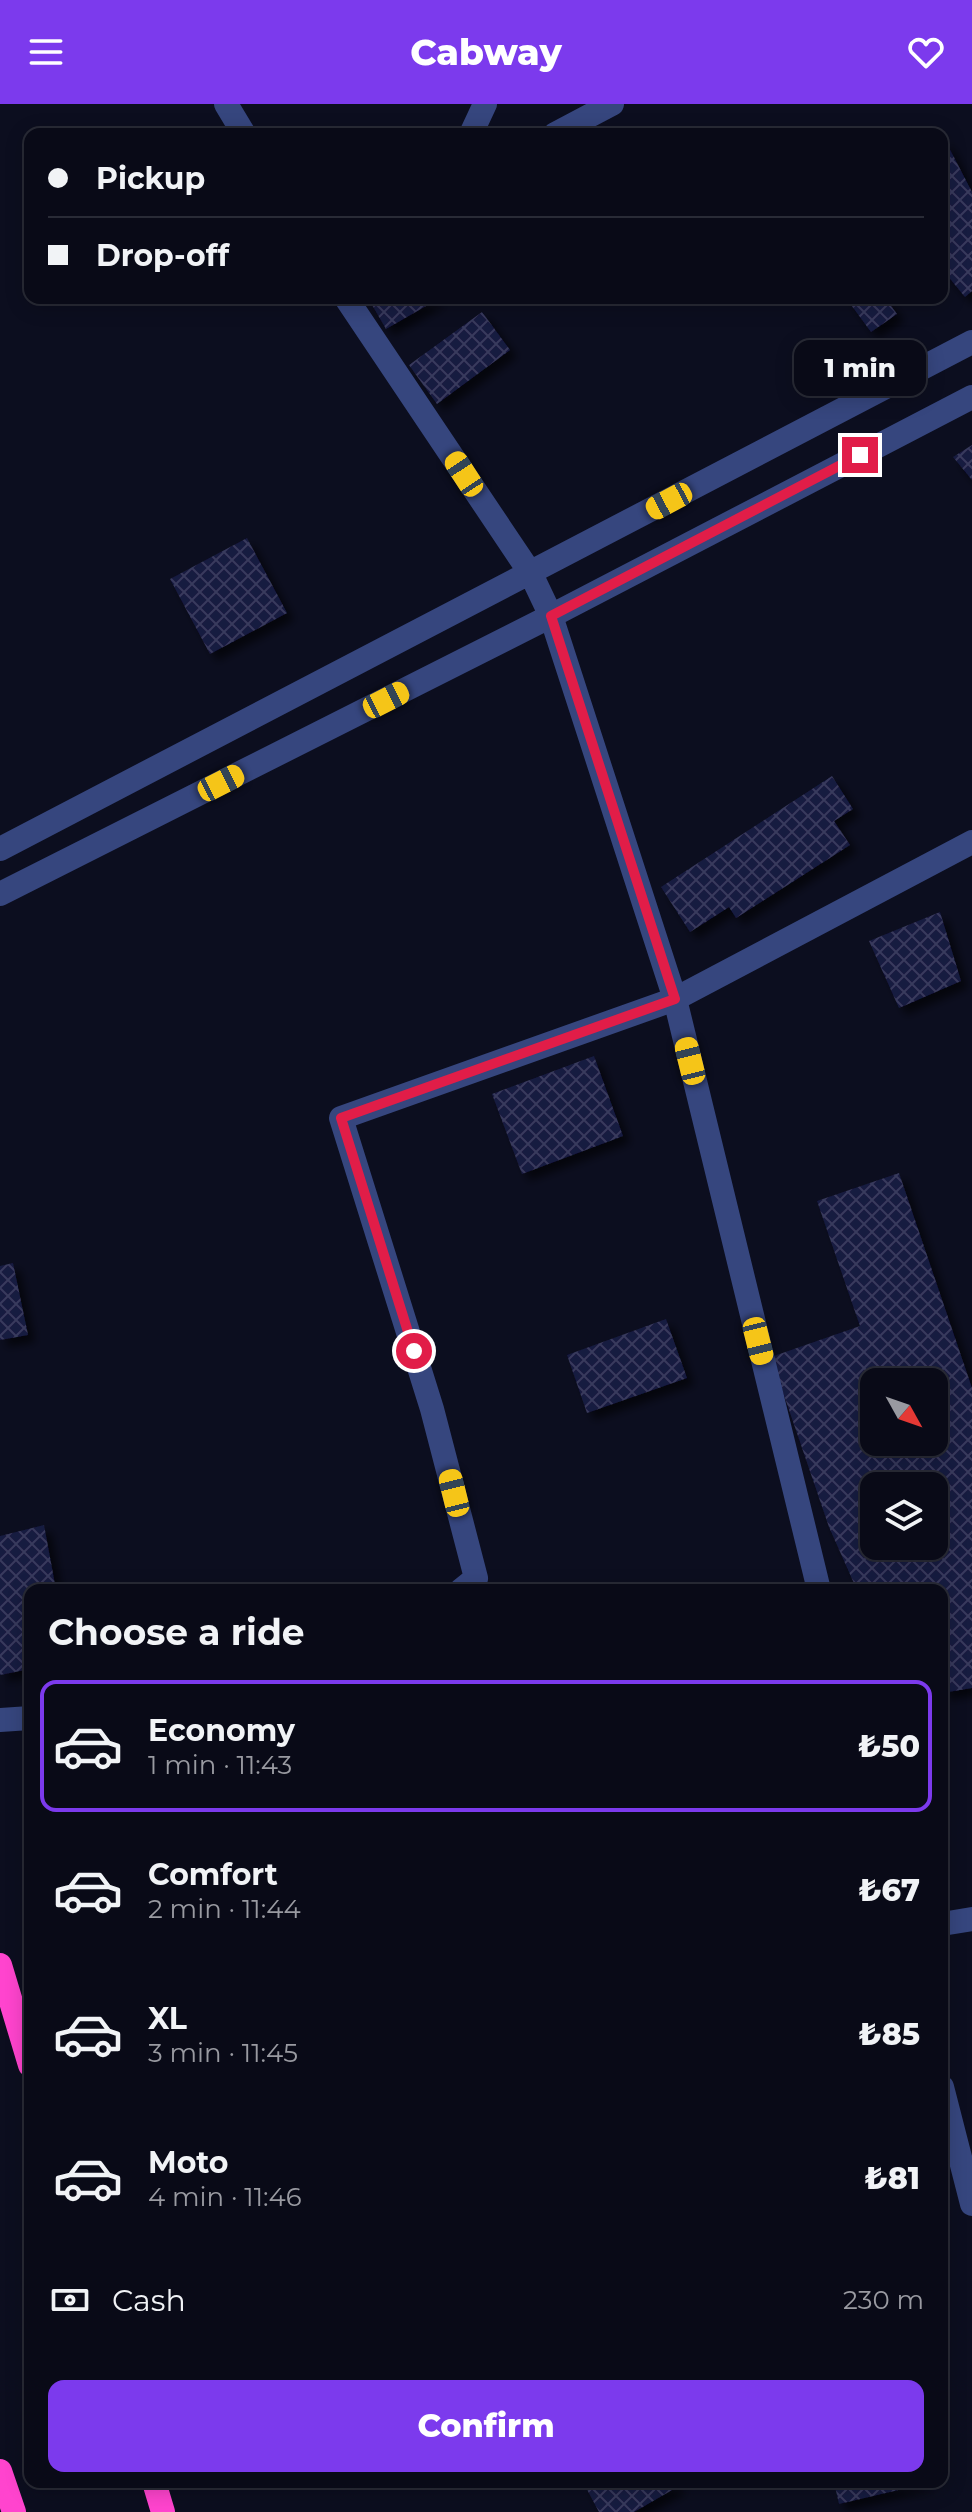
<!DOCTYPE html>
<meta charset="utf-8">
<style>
body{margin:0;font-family:Montserrat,sans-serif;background:#121320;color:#f1f3f6;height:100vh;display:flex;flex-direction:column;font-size:30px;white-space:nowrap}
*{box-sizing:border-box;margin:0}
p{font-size:26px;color:#999aa1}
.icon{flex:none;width:44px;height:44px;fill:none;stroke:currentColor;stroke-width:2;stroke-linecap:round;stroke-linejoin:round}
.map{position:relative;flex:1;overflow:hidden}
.side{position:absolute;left:24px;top:1480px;width:924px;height:904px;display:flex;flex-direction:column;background:#090a17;border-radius:16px;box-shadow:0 4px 20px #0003,0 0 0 2px #292b36}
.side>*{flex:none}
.guide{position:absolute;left:24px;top:24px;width:924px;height:176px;border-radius:16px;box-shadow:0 4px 20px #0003,0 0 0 2px #292b36;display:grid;align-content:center;height:176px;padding:0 24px;background:#090a17}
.needle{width:52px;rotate:130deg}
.controls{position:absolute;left:860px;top:1264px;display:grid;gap:16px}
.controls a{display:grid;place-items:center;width:88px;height:88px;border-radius:16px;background:#090a17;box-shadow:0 4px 20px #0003,0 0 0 2px #292b36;font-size:40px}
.end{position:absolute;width:36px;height:36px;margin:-18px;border:10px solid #e11d48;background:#fff;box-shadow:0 0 0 4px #fff}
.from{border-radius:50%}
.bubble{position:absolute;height:56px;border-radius:16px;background:#090a17;box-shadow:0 4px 20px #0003,0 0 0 2px #292b36;font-size:26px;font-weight:800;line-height:56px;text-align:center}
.car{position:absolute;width:24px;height:48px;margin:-24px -12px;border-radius:10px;box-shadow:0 0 6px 2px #0007;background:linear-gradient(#f5c518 24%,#345 0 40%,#f5c518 0 76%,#345 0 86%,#f5c518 0)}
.guide b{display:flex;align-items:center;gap:28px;height:76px;font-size:30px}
.guide b+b{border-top:2px solid #292b36}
.guide i{width:20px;height:20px;background:#f1f3f6}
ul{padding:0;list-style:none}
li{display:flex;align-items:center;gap:24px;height:132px;margin:0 16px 12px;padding:0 8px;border:4px solid transparent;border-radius:16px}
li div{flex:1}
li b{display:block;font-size:30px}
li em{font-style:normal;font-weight:800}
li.on{border-color:#7c3aed}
li>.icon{width:72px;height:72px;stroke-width:1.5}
h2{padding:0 24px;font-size:36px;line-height:96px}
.pay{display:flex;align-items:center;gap:20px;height:88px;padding:0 24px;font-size:30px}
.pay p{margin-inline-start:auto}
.action{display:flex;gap:16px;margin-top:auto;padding:16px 24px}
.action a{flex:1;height:92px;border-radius:16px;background:#7c3aed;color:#fff;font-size:32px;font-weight:800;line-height:92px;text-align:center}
header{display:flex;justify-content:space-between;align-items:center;height:104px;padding:0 24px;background:#7c3aed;color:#fff;font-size:36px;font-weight:800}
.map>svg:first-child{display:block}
.building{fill:url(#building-cross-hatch);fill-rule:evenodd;filter:url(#shadow)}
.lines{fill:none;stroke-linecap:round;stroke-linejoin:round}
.minor{stroke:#36467e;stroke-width:24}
.highway{stroke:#ff44ce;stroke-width:24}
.route{stroke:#e11d48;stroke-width:10}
</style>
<header><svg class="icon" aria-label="menu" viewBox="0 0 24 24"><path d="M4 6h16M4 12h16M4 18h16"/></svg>Cabway<svg class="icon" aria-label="heart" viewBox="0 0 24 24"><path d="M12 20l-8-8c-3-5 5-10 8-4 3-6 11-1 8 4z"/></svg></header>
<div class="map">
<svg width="972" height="2408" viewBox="0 0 972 2408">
<defs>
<pattern id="building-cross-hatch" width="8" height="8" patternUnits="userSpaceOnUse" patternTransform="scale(2)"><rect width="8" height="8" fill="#181a40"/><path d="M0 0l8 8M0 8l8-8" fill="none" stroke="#383a5d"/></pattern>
<filter id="shadow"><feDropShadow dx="7" dy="7" stdDeviation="4" flood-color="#0009"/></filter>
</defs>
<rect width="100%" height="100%" fill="#0c0e1f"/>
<path class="building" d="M945,36L972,88V187L965,193L942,165V38Z
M368,194H440L386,225Z
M846,194H885L897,210L871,228Z
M482,208L510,246L437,300L409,261Z
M972,341V376L953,353Z
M247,434L287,509L210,550L170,475Z
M832,672L853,705L834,717L850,741L736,814L729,803L690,828L661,783Z
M940,808L961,877L899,904L869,837Z
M594,952L623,1032L522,1070L492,990Z
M899,1069L972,1284V1584L942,1589V1486H857L829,1423L771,1253L860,1222L817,1097ZM874,1278H934V1338H874ZM874,1382H934V1442H874Z
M13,1159L28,1231L0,1236V1162Z
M666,1215L687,1274L587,1309L567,1251Z
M44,1421L56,1486H30V1565L0,1571V1432Z
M583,2378H676L679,2382L634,2408H599Z
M834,2378H927L928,2379L839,2400Z"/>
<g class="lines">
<path class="minor" d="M226,0L244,30
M471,30L485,0
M555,30L612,0
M346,194L531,470L551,512L675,895L819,1486
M0,745L972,238
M0,790L551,512L972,293
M461,1486L476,1474L432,1305L341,1014L675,895L972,738
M0,1616L30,1614
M942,1820L972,1815
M942,1983L972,2100"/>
<path class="highway" d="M0,1861L30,1961
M0,2367L14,2408
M154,2378L163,2408"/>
</g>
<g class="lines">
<path class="route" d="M414,1247L341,1014L675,895L551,512L860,351"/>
</g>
</svg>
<div class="controls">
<a><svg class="needle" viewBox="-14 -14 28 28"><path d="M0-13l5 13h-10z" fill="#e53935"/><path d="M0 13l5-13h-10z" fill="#999aa1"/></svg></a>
<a><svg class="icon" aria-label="layers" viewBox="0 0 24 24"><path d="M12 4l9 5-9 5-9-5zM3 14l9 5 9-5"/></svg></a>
</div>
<i class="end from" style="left:414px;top:1247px"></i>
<i class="end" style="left:860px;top:351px"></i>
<div class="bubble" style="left:794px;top:236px;width:132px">1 min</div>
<i class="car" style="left:464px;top:370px;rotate:327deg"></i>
<i class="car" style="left:669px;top:397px;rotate:242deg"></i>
<i class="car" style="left:386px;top:596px;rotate:63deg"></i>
<i class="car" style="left:221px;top:679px;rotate:63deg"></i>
<i class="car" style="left:690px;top:957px;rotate:346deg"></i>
<i class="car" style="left:758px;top:1237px;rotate:166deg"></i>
<i class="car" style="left:454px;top:1389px;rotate:346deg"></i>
<div class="guide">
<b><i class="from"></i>Pickup</b>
<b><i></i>Drop-off</b>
</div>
<section class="side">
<h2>Choose a ride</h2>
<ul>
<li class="on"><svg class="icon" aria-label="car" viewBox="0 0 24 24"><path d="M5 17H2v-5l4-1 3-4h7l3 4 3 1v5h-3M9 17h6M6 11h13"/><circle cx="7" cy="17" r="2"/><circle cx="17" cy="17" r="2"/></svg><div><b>Economy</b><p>1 min · 11:43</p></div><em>₺50</em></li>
<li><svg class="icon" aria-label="car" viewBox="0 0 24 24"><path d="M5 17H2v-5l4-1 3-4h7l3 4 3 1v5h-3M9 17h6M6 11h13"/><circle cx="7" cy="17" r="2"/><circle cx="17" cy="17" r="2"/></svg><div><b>Comfort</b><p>2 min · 11:44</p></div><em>₺67</em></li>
<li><svg class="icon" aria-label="car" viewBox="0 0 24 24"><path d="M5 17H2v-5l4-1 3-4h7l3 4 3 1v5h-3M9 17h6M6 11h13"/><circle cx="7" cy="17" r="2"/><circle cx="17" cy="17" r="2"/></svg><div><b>XL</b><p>3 min · 11:45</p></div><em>₺85</em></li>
<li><svg class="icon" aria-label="car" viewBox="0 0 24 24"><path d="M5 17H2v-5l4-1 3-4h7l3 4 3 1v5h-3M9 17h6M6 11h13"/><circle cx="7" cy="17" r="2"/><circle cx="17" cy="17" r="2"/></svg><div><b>Moto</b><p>4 min · 11:46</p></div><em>₺81</em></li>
</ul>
<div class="pay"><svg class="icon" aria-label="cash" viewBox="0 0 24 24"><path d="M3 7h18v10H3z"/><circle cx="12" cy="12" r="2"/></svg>Cash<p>230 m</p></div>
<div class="action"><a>Confirm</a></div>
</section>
</div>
